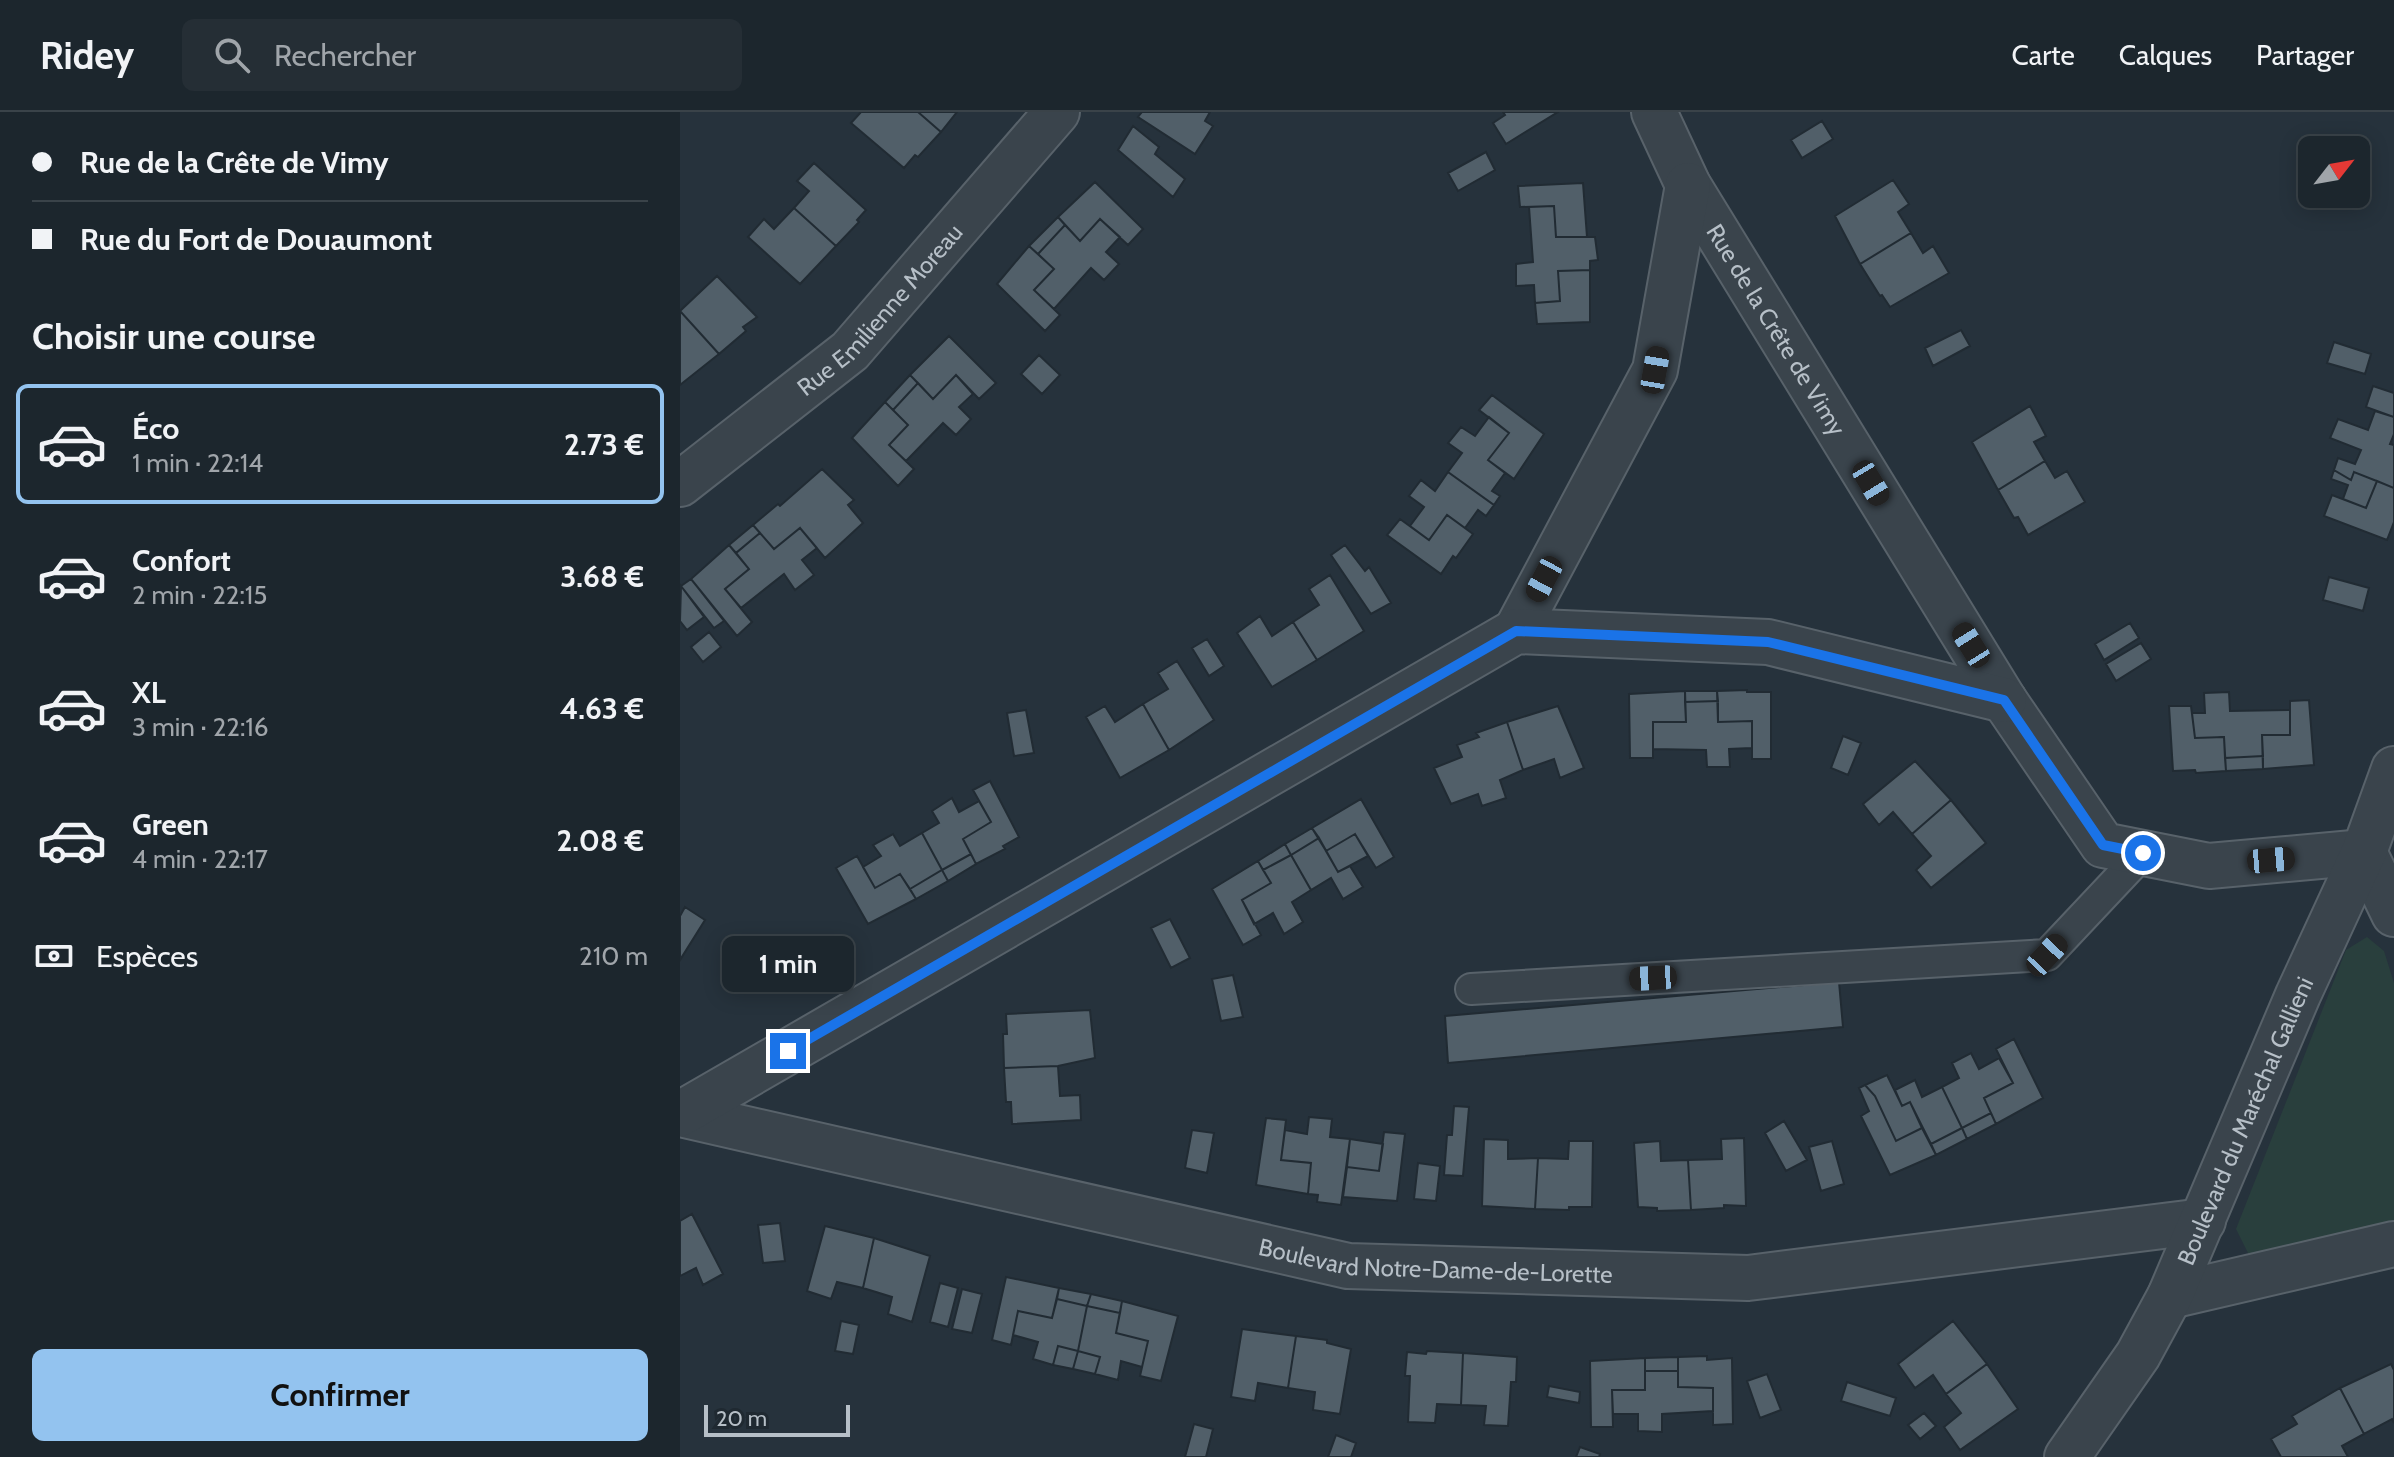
<!DOCTYPE html>
<html lang="fr">
<meta charset="utf-8">
<style>
body{margin:0;font-family:Cabin,sans-serif;background:#252e35;color:#f1f3f6;height:100vh;display:flex;flex-direction:column;font-size:30px;white-space:nowrap}
*{box-sizing:border-box;margin:0}
p{font-size:26px;color:#a0a5aa}
.icon{flex:none;width:44px;height:44px;fill:none;stroke:currentColor;stroke-width:2;stroke-linecap:round;stroke-linejoin:round}
.map{position:relative;flex:1;overflow:hidden}
.sheet{display:flex;flex-direction:column;background:#1c262d;width:680px}
.sheet>*{flex:none}
.top-card{display:grid;align-content:center;height:176px;padding:0 32px;background:#1c262d}
.needle{width:52px;rotate:59deg}
.tools{position:absolute;left:1618px;top:24px;display:grid;gap:16px}
.tools a{display:grid;place-items:center;width:72px;height:72px;border-radius:12px;background:#1c262d;box-shadow:0 4px 20px #0003,0 0 0 2px #3a4349;font-size:40px}
.scale{position:absolute;left:24px;bottom:20px;width:146px;box-sizing:border-box;padding-left:8px;border:4px solid #b6bfc7;border-top:0;font-size:22px;line-height:28px;white-space:nowrap;color:#b6bfc7;-webkit-text-stroke:6px #1f2931;paint-order:stroke}
.end{position:absolute;width:36px;height:36px;margin:-18px;border:10px solid #1a73e8;background:#fff;box-shadow:0 0 0 4px #fff}
.from{border-radius:50%}
.bubble{position:absolute;height:56px;border-radius:12px;background:#1c262d;box-shadow:0 4px 20px #0003,0 0 0 2px #3a4349;font-size:26px;font-weight:800;line-height:56px;text-align:center}
.car{position:absolute;width:24px;height:48px;margin:-24px -12px;border-radius:10px;box-shadow:0 0 6px 2px #0007;background:linear-gradient(#222 24%,#8ab4d8 0 40%,#222 0 76%,#8ab4d8 0 86%,#222 0)}
.top-card b{display:flex;align-items:center;gap:28px;height:76px;font-size:30px}
.top-card b+b{border-top:2px solid #3a4349}
.top-card i{width:20px;height:20px;background:#f1f3f6}
ul{padding:0;list-style:none}
li{display:flex;align-items:center;gap:24px;height:120px;margin:0 16px 12px;padding:0 16px;border:4px solid transparent;border-radius:12px}
li div{flex:1}
li b{display:block;font-size:30px}
li em{font-style:normal;font-weight:800}
li.active{border-color:#93c3ef}
li>.icon{width:72px;height:72px;stroke-width:1.5}
h2{padding:0 32px;font-size:36px;line-height:96px}
.pay{display:flex;align-items:center;gap:20px;height:88px;padding:0 32px;font-size:30px}
.pay p{margin-inline-start:auto}
.primary-button{display:flex;gap:16px;margin-top:auto;padding:16px 32px}
.primary-button a{flex:1;height:92px;border-radius:12px;background:#93c3ef;color:#111;font-size:32px;font-weight:800;line-height:92px;text-align:center}
header{display:flex;align-items:center;gap:48px;box-sizing:border-box;height:112px;padding:0 40px;background:#1c262d;border-bottom:2px solid #3a4349}
header strong{font-size:38px}
nav{display:flex;gap:44px;margin-inline-start:auto;font-size:28px}
.search{width:560px;height:72px;background:#252e35;display:flex;align-items:center;gap:20px;box-sizing:border-box;padding:0 28px;border-radius:12px;color:#a0a5aa;font-size:30px}
main{display:flex;flex:1;min-height:0}
.map>svg:first-child{display:block}
.green{fill:#293f3d}
.building{fill:#515f69;stroke:#212b33;stroke-width:2}
.lines{fill:none;stroke-linecap:round;stroke-linejoin:round}
.service-casing{stroke:#58626a;stroke-width:34}
.minor-casing{stroke:#58626a;stroke-width:48}
.service{stroke:#3a444c;stroke-width:30}
.minor{stroke:#3a444c;stroke-width:44}
.route{stroke:#1a73e8;stroke-width:10}
.labels{text-anchor:middle;dominant-baseline:central;stroke-width:6;stroke-linejoin:round;paint-order:stroke}
.street-label{font-size:24px;fill:#b6bfc7;stroke:#1f2931}
</style>
<header>
<strong>Ridey</strong>
<div class="search"><svg class="icon" aria-label="search" viewBox="0 0 24 24"><circle cx="10" cy="10" r="6"/><path d="M15 15l6 6"/></svg>Rechercher</div>
<nav><a>Carte</a><a>Calques</a><a>Partager</a></nav>
</header>
<main>
<section class="sheet">
<div class="top-card">
<b><i class="from"></i>Rue de la Crête de Vimy</b>
<b><i></i>Rue du Fort de Douaumont</b>
</div>
<h2>Choisir une course</h2>
<ul>
<li class="active"><svg class="icon" aria-label="car" viewBox="0 0 24 24"><path d="M5 17H2v-5l4-1 3-4h7l3 4 3 1v5h-3M9 17h6M6 11h13"/><circle cx="7" cy="17" r="2"/><circle cx="17" cy="17" r="2"/></svg><div><b>Éco</b><p>1 min · 22:14</p></div><em>2.73 €</em></li>
<li><svg class="icon" aria-label="car" viewBox="0 0 24 24"><path d="M5 17H2v-5l4-1 3-4h7l3 4 3 1v5h-3M9 17h6M6 11h13"/><circle cx="7" cy="17" r="2"/><circle cx="17" cy="17" r="2"/></svg><div><b>Confort</b><p>2 min · 22:15</p></div><em>3.68 €</em></li>
<li><svg class="icon" aria-label="car" viewBox="0 0 24 24"><path d="M5 17H2v-5l4-1 3-4h7l3 4 3 1v5h-3M9 17h6M6 11h13"/><circle cx="7" cy="17" r="2"/><circle cx="17" cy="17" r="2"/></svg><div><b>XL</b><p>3 min · 22:16</p></div><em>4.63 €</em></li>
<li><svg class="icon" aria-label="car" viewBox="0 0 24 24"><path d="M5 17H2v-5l4-1 3-4h7l3 4 3 1v5h-3M9 17h6M6 11h13"/><circle cx="7" cy="17" r="2"/><circle cx="17" cy="17" r="2"/></svg><div><b>Green</b><p>4 min · 22:17</p></div><em>2.08 €</em></li>
</ul>
<div class="pay"><svg class="icon" aria-label="cash" viewBox="0 0 24 24"><path d="M3 7h18v10H3z"/><circle cx="12" cy="12" r="2"/></svg>Espèces<p>210 m</p></div>
<div class="primary-button"><a>Confirmer</a></div>
</section>
<div class="map">
<svg width="1714" height="1345" viewBox="0 0 1714 1345">
<rect width="100%" height="100%" fill="#26323c"/>
<path class="green" d="M1687,825L1704,839L1714,871V1116L1572,1149L1556,1117L1666,838Z"/>
<path class="building" d="M181,0H238L261,20L238,45L235,43L224,56L171,11Z
M238,0H277L261,20Z
M462,0H530L525,9L533,14L515,42L458,5Z
M823,0H878L826,32L813,11L825,3Z
M1142,9L1153,27L1122,46L1111,28Z
M453,14L479,35L475,42L505,67L493,85L438,38Z
M806,40L815,58L778,79L768,61Z
M134,51L186,98L177,108L179,110L156,134L114,96L129,79L117,69Z
M1213,68L1229,92L1218,100L1231,121L1180,152L1155,104Z
M415,70L463,117L448,133L420,107L400,129L378,105Z
M903,71L907,125H876L874,94L840,95L838,74Z
M874,94L876,125H915L918,148L910,149V158L878,159L880,189L855,191L854,173L836,174V152L853,150L849,95Z
M114,96L156,134L120,172L68,125L84,107L94,117Z
M378,105L385,113L358,142L349,134Z
M420,107L440,125L426,140L439,152L424,168L411,156L374,197L354,178L374,157L358,142L385,113L400,129Z
M1231,121L1243,141L1253,134L1269,161L1210,195L1202,183L1200,184L1180,152Z
M349,134L374,157L354,178L380,203L365,219L317,172Z
M910,158V210L857,212L855,191L880,189L878,159Z
M37,164L77,205L63,215L66,219L39,242L0,199Z
M0,199L39,242L0,273Z
M1281,218L1290,234L1253,254L1245,236Z
M269,224L316,271L299,287L276,263L253,287L230,263Z
M1654,230L1691,242L1685,262L1647,251Z
M359,243L380,263L362,282L341,262Z
M230,263L238,271L213,298L205,290Z
M276,263L293,282L279,295L291,307L276,323L263,311L226,349L209,333L228,313L213,298L238,271L253,287Z
M1693,274L1714,281V305L1686,295Z
M812,283L864,322L834,367L808,348L829,321L799,298Z
M205,290L228,313L209,333L234,357L218,374L172,326Z
M1350,294L1366,324L1354,330L1365,349L1318,378L1292,330Z
M1695,299L1714,305V322L1710,332L1714,333V376L1674,360L1671,368L1654,358L1658,346L1675,352L1681,338L1650,326L1658,307L1688,318Z
M809,305L829,321L808,348L825,361L812,379L820,384L814,393L768,360L782,341L768,331L781,315L795,324Z
M1365,349L1375,366L1387,359L1405,390L1348,423L1338,405L1334,406L1318,378Z
M142,357L174,388L168,393L183,411L145,446L120,416L94,437L73,413L98,392L100,394Z
M1654,358L1671,368L1674,360L1697,369L1686,396L1663,387L1668,373L1651,367Z
M768,360L814,393L806,404L798,398L785,416L767,403L749,428L730,414L744,395L729,384L741,368L755,379Z
M1697,369L1714,376V410L1707,428L1644,404L1652,383L1686,396Z
M767,403L793,422L776,446L773,444L761,462L707,423L720,407L749,428Z
M73,413L80,421L56,441L49,433Z
M120,416L137,436L122,448L134,463L115,478L104,462L61,496L45,477L69,457L56,441L80,421L94,437Z
M49,433L69,457L45,477L72,510L57,524L11,467Z
M665,433L685,459L689,455L711,491L691,502L651,443Z
M650,463L684,519L637,548L613,510L639,493L629,477Z
M1649,465L1689,476L1683,499L1643,488Z
M11,467L44,509L34,516L1,474Z
M1,474L24,505L7,518L0,509Z
M580,504L592,524L613,510L637,548L592,575L557,521Z
M1450,511L1459,526L1424,548L1415,532Z
M29,520L41,535L23,550L11,535Z
M527,527L544,554L529,564L512,536Z
M1461,531L1471,547L1436,569L1426,552Z
M497,549L534,608L489,638L463,592L488,577L478,561Z
M1067,578V580H1091V647H1072V609L1038,610L1037,579Z
M1005,579L1006,610H973V646H950L949,582Z
M1005,579H1037L1038,589L1005,590Z
M1549,580L1550,599L1610,598V623H1582L1583,644L1545,646L1544,625L1515,626L1512,601H1525L1524,581Z
M1629,588L1634,653L1583,657L1582,623H1610V589Z
M1038,589V610L1072,609V636L1049,637L1050,655H1027L1026,638L973,637V610H1006L1005,590Z
M463,592L489,638L440,666L406,605L425,594L435,610Z
M878,594L904,656L880,666L874,647L843,658L827,610Z
M1489,594H1511L1515,626L1544,625L1546,659L1516,661L1515,658L1493,659Z
M346,598L354,641L334,644L327,601Z
M827,610L843,658L820,668L826,686L802,694L798,682L771,692L754,656L782,645L777,633L799,625L796,621Z
M1163,624L1181,631L1168,663L1151,656Z
M1583,644V657L1546,659L1545,646Z
M1235,649L1271,688L1232,722L1213,700L1199,713L1183,692Z
M310,669L339,725L323,734L325,737L296,752L283,727L311,710L293,678Z
M272,686L279,700L299,689L311,710L283,727L291,742L262,758L242,721L259,711L252,699Z
M681,687L714,745L696,756L675,722L646,739L632,716Z
M1271,688L1306,731L1251,776L1236,758L1251,744L1232,722Z
M632,716L639,726L611,743L605,732Z
M242,721L262,758L230,777L220,762L195,776L183,755L201,744L193,733L213,722L220,734Z
M675,722L688,744L658,760L646,739Z
M639,726L658,760L670,754L683,775L663,787L651,766L631,778L611,743Z
M605,732L611,743L583,758L578,749Z
M291,742L296,752L268,769L262,758Z
M611,743L631,778L612,790L623,810L604,822L593,801L574,812L562,788L591,771L583,758Z
M177,744L195,776L220,762L236,787L188,812L156,756Z
M578,749L591,771L562,788L581,823L563,833L532,777Z
M262,758L268,769L236,787L230,777Z
M5,795L25,808L0,848V804Z
M490,807L510,846L491,856L471,816Z
M553,863L563,905L541,909L532,867Z
M1159,870L1163,915L768,951L765,904Z
M410,898L415,946L378,954L324,956L323,922H327L326,902Z
M1334,927L1363,986L1316,1012L1304,986L1333,971L1316,937Z
M1291,941L1299,957L1319,946L1333,971L1304,986L1311,1001L1282,1016L1262,975L1279,966L1272,951Z
M378,954L380,984L400,983L401,1008L332,1012L331,990H326L324,956Z
M1207,963L1222,994L1230,990L1242,1016L1216,1029L1195,984L1185,973Z
M1235,968L1242,985L1262,975L1282,1016L1251,1032L1230,990L1222,994L1215,978Z
M1185,973L1195,984L1216,1029L1242,1016L1256,1043L1210,1063L1181,1004L1189,999L1179,976Z
M774,994L789,995L783,1064L764,1063L767,1023H772Z
M1311,1001L1316,1012L1287,1027L1282,1016Z
M629,1005L652,1007L650,1025L670,1027L661,1093L637,1090L638,1083L628,1082L631,1051L601,1048L605,1018L627,1022Z
M586,1006L606,1008L601,1048L631,1051L628,1082L576,1073Z
M1104,1009L1127,1048L1106,1059L1085,1021Z
M1282,1016L1287,1027L1256,1043L1251,1032Z
M512,1018L534,1021L527,1061L505,1056Z
M704,1020L725,1022L717,1089L663,1085L667,1055L699,1059Z
M1064,1026L1066,1094L1044,1093V1096L1011,1098L1008,1048L1042,1047L1041,1027Z
M670,1027L703,1032L699,1059L667,1055Z
M804,1027L828,1028V1047L858,1046L855,1097L802,1094Z
M889,1029H913L912,1095H889V1098L855,1097L858,1046L888,1047Z
M980,1029L981,1049L1008,1048L1011,1098L977,1099V1096L958,1095L954,1031Z
M1152,1029L1164,1072L1141,1079L1129,1035Z
M738,1051L760,1054L756,1089L734,1087Z
M12,1102L43,1162L23,1173L16,1156L0,1164V1109Z
M100,1111L105,1149L83,1151L78,1113Z
M145,1114L194,1126L183,1176L157,1170L151,1187L127,1179Z
M194,1126L250,1144L232,1210L208,1202L212,1185L183,1176Z
M326,1165L379,1176L372,1206L338,1199L331,1233L312,1228Z
M260,1171L278,1176L268,1215L250,1210Z
M379,1176L411,1182L407,1194L377,1187Z
M282,1177L302,1182L292,1221L272,1217Z
M411,1182L442,1189L440,1201L407,1194Z
M377,1187L407,1194L398,1239L378,1234L373,1253L353,1247L358,1230L333,1223L338,1199L372,1206Z
M442,1189L498,1204L481,1269L460,1264L468,1229L436,1221Z
M407,1194L440,1201L436,1221L468,1229L462,1255L441,1249L438,1268L415,1262L420,1245L398,1239Z
M161,1209L179,1213L173,1242L155,1239Z
M1273,1209L1307,1252L1266,1282L1253,1263L1235,1276L1218,1252Z
M562,1217L616,1224L608,1276L578,1271L575,1289L551,1285Z
M616,1224L647,1228V1231L671,1237L660,1302L633,1298L635,1280L608,1276Z
M378,1234L398,1239L393,1257L373,1253Z
M398,1239L420,1245L415,1262L393,1257Z
M747,1239L783,1241L781,1293L757,1292L755,1311L728,1310L730,1264H725L727,1240L746,1242Z
M783,1241L837,1245L836,1270H831L828,1314L804,1313L806,1294L781,1293Z
M1027,1244V1248L1052,1246L1053,1312L1033,1313V1276L998,1275V1245Z
M998,1245V1259H965V1246Z
M965,1246V1278H932L933,1315H911L910,1249Z
M1307,1252L1338,1297L1280,1338L1264,1315L1281,1301L1266,1282Z
M1711,1252L1714,1258V1311L1712,1307L1684,1322L1660,1276Z
M965,1259H998V1275L1033,1276V1299L982,1302V1320L958,1319V1302H933L932,1278H965Z
M1087,1262L1101,1298L1080,1306L1067,1269Z
M1167,1270L1216,1286L1210,1304L1161,1289Z
M869,1274L900,1280L899,1291L867,1285Z
M1660,1276L1684,1322L1662,1334L1668,1345H1601L1591,1327L1617,1312L1612,1304Z
M1244,1301L1256,1314L1240,1327L1228,1313Z
M514,1312L533,1317L526,1345H505Z
M656,1323L676,1331L671,1345H648Z
M900,1335L920,1342L919,1345H896Z"/>
<g class="lines">
<g class="service-casing">
<path id="service" d="M791,877L1367,843L1463,741"/>
</g>
<g class="minor-casing">
<g id="minor">
<path id="s1" d="M974,0L1008,73L1324,588L1423,733L1529,754L1684,740L1714,802"/>
<path id="s2" d="M0,372L170,239L377,0"/>
<path d="M836,519L975,258L1008,73"/>
<path id="s3" d="M0,1002L668,1154L1068,1166L1523,1109"/>
<path d="M0,1002L836,519L1088,530L1324,588"/>
<path d="M1490,1184L1714,1132"/>
<path id="s4" d="M1387,1345L1458,1243L1490,1184L1618,883L1684,740L1714,657"/>
</g>
</g>
<use href="#service" class="service"/>
<use href="#minor" class="minor"/>
</g>
<g class="lines">
<path class="route" d="M108,939L836,519L1088,530L1324,588L1423,733L1463,741"/>
</g>
<g class="labels">
<g class="street-label">
<text stroke="none"><textPath href="#s2" startOffset="266">Rue Emilienne Moreau</textPath></text>
<text stroke="none"><textPath href="#s1" startOffset="250">Rue de la Crête de Vimy</textPath></text>
<text stroke="none"><textPath href="#s4" startOffset="382">Boulevard du Maréchal Gallieni</textPath></text>
<text stroke="none"><textPath href="#s3" startOffset="772">Boulevard Notre-Dame-de-Lorette</textPath></text>
</g>
</g>
</svg>
<div class="tools">
<a><svg class="needle" viewBox="-14 -14 28 28"><path d="M0-13l5 13h-10z" fill="#e53935"/><path d="M0 13l5-13h-10z" fill="#a0a5aa"/></svg></a>
</div>
<div class="scale">20 m</div>
<i class="end from" style="left:1463px;top:741px"></i>
<i class="end" style="left:108px;top:939px"></i>
<div class="bubble" style="left:42px;top:824px;width:132px">1 min</div>
<i class="car" style="left:975px;top:258px;rotate:10deg"></i>
<i class="car" style="left:1191px;top:371px;rotate:149deg"></i>
<i class="car" style="left:864px;top:467px;rotate:208deg"></i>
<i class="car" style="left:1291px;top:533px;rotate:328deg"></i>
<i class="car" style="left:1591px;top:748px;rotate:85deg"></i>
<i class="car" style="left:1367px;top:843px;rotate:43deg"></i>
<i class="car" style="left:973px;top:866px;rotate:267deg"></i>
</div>
</main>
